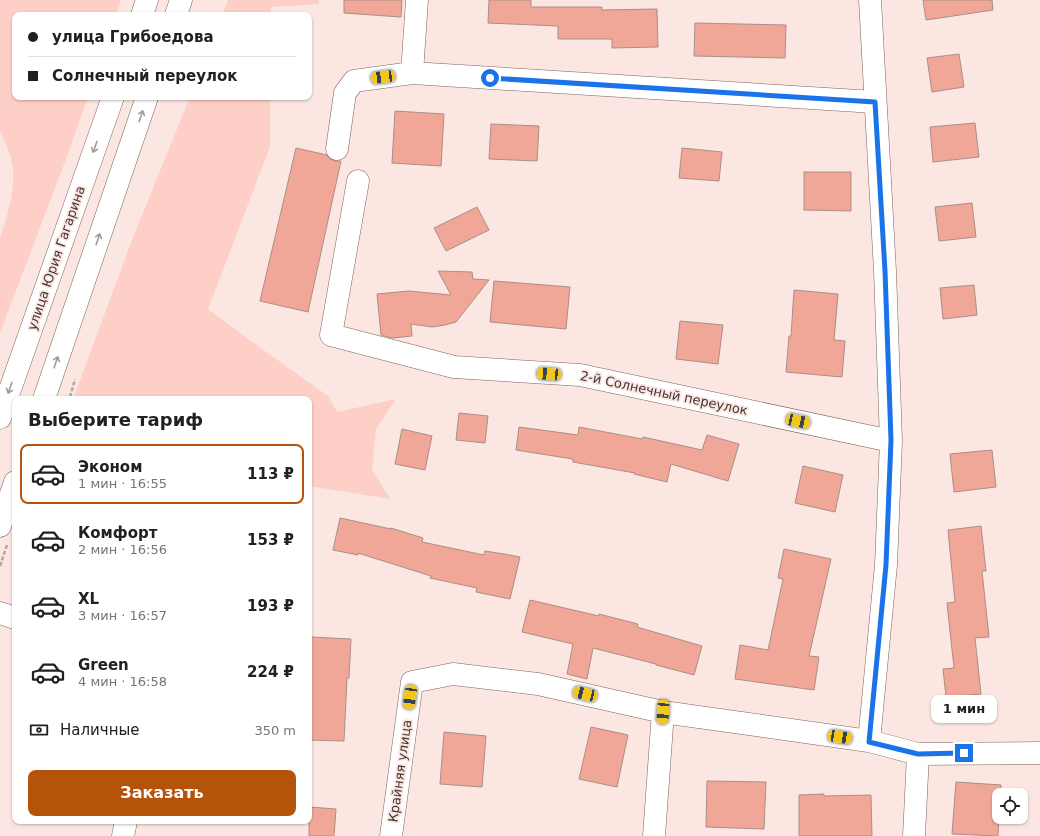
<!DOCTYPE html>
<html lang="ru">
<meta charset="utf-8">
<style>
body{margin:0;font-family:"DejaVu Sans",sans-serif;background:#f6f6f6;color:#202124;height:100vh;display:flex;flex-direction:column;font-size:15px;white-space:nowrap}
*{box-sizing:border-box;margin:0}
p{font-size:13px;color:#757577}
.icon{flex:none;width:22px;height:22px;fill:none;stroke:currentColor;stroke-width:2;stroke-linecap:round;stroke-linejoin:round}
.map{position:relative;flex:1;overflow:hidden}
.side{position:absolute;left:12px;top:396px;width:300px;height:428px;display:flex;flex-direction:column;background:#fff;border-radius:8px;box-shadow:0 1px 3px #0004}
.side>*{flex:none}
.guide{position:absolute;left:12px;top:12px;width:300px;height:88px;border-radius:8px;box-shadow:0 1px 3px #0004;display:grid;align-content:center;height:88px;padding:0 16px;background:#fff}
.controls{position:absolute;left:992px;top:788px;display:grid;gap:8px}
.controls a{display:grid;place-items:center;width:36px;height:36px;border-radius:8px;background:#fff;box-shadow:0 1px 3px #0004;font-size:20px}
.end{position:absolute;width:18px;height:18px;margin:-9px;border:5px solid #1a73e8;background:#fff;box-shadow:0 0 0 2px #fff}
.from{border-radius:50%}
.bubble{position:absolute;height:28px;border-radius:8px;background:#fff;box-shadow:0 1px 3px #0004;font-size:13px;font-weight:800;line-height:28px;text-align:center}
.car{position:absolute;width:12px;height:24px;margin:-12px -6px;border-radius:5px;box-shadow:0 0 3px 1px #0007;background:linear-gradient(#f5c518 24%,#345 0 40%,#f5c518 0 76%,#345 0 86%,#f5c518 0)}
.guide b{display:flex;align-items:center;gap:14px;height:38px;font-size:15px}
.guide b+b{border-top:1px solid #e0e0e0}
.guide i{width:10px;height:10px;background:#202124}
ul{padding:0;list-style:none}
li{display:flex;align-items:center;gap:12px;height:60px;margin:0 8px 6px;padding:0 8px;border:2px solid transparent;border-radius:8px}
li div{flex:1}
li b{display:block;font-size:15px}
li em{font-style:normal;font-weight:800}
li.selected{border-color:#b45309}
li>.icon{width:36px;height:36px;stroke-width:1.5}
h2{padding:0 16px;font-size:18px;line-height:48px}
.pay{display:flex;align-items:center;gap:10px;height:44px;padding:0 16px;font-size:15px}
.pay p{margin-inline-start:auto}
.action{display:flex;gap:8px;margin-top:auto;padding:8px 16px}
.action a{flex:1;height:46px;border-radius:8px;background:#b45309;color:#fff;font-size:16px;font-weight:800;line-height:46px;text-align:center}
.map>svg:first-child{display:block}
.green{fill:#fdcfc6}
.building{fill:#f0a798;stroke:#ac8d87}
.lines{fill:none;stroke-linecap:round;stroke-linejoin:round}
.minor-casing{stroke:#7f625c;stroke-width:23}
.major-casing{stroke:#7f625c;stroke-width:23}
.path{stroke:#b6a4a1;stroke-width:2.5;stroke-dasharray:4 2;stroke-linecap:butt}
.minor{stroke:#fff;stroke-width:22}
.major{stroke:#fff;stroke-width:22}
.oneway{stroke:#a19a99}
.route{stroke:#1a73e8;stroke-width:5}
.labels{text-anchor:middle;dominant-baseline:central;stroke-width:3.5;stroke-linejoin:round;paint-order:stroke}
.street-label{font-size:13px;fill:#433633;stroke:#fbe6e2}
</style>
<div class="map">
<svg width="1040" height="836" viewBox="0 0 1040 836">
<rect width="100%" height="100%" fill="#fbe6e2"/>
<path class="green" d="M0,0H121L116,15H15V97H88L66,159L0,333V238C7,218 15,190 13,169C12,156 5,142 0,131Z
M228,0H319V4L271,7V15H222Z
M190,97H270V147L208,309L251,341L328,396L337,412L396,399L376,429L372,469L390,499L309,486V399H73L132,240Z"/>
<path class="building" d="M344,0H402L401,17L344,13Z
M489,0H531V7H602V10L657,9L658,47L612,48V39H558V26L488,23Z
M923,0H992L993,10L926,20Z
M695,23L786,25L785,58L694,56Z
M959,54L964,87L932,92L927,58Z
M395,111L444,114L441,166L392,163Z
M975,123L979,157L933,162L930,127Z
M491,124L539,126L537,161L489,159Z
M296,148L327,155L330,159L335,161H341L308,312L260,301Z
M682,148L722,152L719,181L679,178Z
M804,172H851V211L804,210Z
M972,203L976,237L939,241L935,207Z
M477,207L489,230L446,251L434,228Z
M438,271L472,272L473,279L489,280L456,322L445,325L432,327L411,324L412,336L392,338L381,335L377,294L409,291L451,295Z
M494,281L570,287L566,329L490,322Z
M974,285L977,315L943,319L940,288Z
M794,290L838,294L834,340L845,341L842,377L786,372L789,336H791Z
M680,321L723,325L718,364L676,359Z
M459,413L488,416L485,443L456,440Z
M519,427L578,435L579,427L642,439L643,437L702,450L707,435L739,444L728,481L671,464L667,482L634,474L635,473L573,462V459L516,450Z
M402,429L432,436L425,470L395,464Z
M992,450L996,487L954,492L950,454Z
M803,466L843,475L835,512L795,503Z
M340,518L391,529V528L423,538L422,542L484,555L485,551L504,554L520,557L510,599L476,592L477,588L430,578L431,576L358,553V555L333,550Z
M981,526L986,571H982L989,637L975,638L981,694L946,697L943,669L954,668L947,603L955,602L948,530Z
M784,549L831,559L809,656L819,657L814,690L735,679L740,645L768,650L783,579L778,578Z
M530,600L599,616V614L638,624L637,627L702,646L694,675L656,665V664L593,648L587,679L567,674L573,644L522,632Z
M311,637L351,639L349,678H347L344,741L309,740V673Z
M591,727L628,735L617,787L579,779Z
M444,732L486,736L482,787L440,784Z
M707,781L766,782L764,829L706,827Z
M956,782L1001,785V795H999V817L998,836L952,834Z
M824,794V796L871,795L872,836H799V795Z
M309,807L336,809L334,836H309Z"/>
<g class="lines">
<g class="minor-casing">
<path id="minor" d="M412,73L417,0
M337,149L345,93L354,81L412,73L875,102
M358,181L331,335L454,367L580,375L891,441
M0,613L15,618
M869,741L886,565L891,441L885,271L870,0
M123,836L126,821
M391,836L412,682L453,674L538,684L663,712L869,741L918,754L1040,753
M654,836L663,712
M914,836L918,754"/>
</g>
<g class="major-casing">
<path id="major" d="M142,15L147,0
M176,15L181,0
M44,399L147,97
M0,418L113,97
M0,526L15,482"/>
</g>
<path class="path" d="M70,397L75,379
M0,566L7,545"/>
<use href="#minor" class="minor"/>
<use href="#major" class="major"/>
</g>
<defs><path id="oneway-shaft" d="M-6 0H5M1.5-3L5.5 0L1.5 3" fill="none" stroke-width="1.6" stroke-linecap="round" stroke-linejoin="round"/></defs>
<g class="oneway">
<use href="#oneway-shaft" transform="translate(141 116) rotate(-71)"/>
<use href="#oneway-shaft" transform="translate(95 147) rotate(109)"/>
<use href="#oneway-shaft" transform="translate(98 239) rotate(-71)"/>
<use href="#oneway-shaft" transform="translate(56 362) rotate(-71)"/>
<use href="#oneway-shaft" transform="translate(10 388) rotate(109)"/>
</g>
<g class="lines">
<path class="route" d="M490,78L875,102L885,271L891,440L886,565L869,742L918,754L964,753"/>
</g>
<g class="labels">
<g class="street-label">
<text transform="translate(56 258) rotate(-71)">улица Юрия Гагарина</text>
<text transform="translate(664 393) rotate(12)">2-й Солнечный переулок</text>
<text transform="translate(400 771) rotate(-82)">Крайняя улица</text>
</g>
</g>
</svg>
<div class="controls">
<a><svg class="icon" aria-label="locate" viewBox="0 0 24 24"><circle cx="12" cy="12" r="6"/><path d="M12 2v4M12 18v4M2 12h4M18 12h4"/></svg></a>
</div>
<i class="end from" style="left:490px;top:78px"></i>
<i class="end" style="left:964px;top:753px"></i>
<div class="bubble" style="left:931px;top:695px;width:66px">1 мин</div>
<i class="car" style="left:383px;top:77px;rotate:263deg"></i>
<i class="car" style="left:549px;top:374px;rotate:274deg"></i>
<i class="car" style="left:798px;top:421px;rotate:102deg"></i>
<i class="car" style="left:585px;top:694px;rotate:283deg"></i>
<i class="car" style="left:410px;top:697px;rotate:188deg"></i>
<i class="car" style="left:663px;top:712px;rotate:184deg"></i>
<i class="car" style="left:840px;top:737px;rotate:99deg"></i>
<div class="guide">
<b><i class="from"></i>улица Грибоедова</b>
<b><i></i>Солнечный переулок</b>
</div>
<section class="side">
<h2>Выберите тариф</h2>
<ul>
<li class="selected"><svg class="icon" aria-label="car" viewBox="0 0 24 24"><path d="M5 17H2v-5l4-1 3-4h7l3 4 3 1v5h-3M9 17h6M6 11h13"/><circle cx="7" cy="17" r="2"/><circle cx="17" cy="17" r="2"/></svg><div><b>Эконом</b><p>1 мин · 16:55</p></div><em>113 ₽</em></li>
<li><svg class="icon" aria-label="car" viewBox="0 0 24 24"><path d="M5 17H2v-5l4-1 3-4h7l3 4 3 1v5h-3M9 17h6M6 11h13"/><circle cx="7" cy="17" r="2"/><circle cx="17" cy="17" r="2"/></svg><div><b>Комфорт</b><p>2 мин · 16:56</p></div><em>153 ₽</em></li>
<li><svg class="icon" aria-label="car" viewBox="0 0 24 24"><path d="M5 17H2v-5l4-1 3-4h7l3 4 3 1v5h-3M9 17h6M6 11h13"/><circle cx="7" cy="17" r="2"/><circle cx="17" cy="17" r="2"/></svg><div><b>XL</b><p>3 мин · 16:57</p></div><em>193 ₽</em></li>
<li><svg class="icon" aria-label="car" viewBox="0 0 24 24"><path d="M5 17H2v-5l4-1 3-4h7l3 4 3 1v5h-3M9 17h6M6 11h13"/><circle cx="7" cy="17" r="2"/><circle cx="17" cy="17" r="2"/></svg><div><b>Green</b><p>4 мин · 16:58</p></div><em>224 ₽</em></li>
</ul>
<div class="pay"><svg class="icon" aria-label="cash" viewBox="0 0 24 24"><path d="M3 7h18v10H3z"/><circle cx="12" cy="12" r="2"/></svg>Наличные<p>350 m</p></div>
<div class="action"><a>Заказать</a></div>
</section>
</div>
